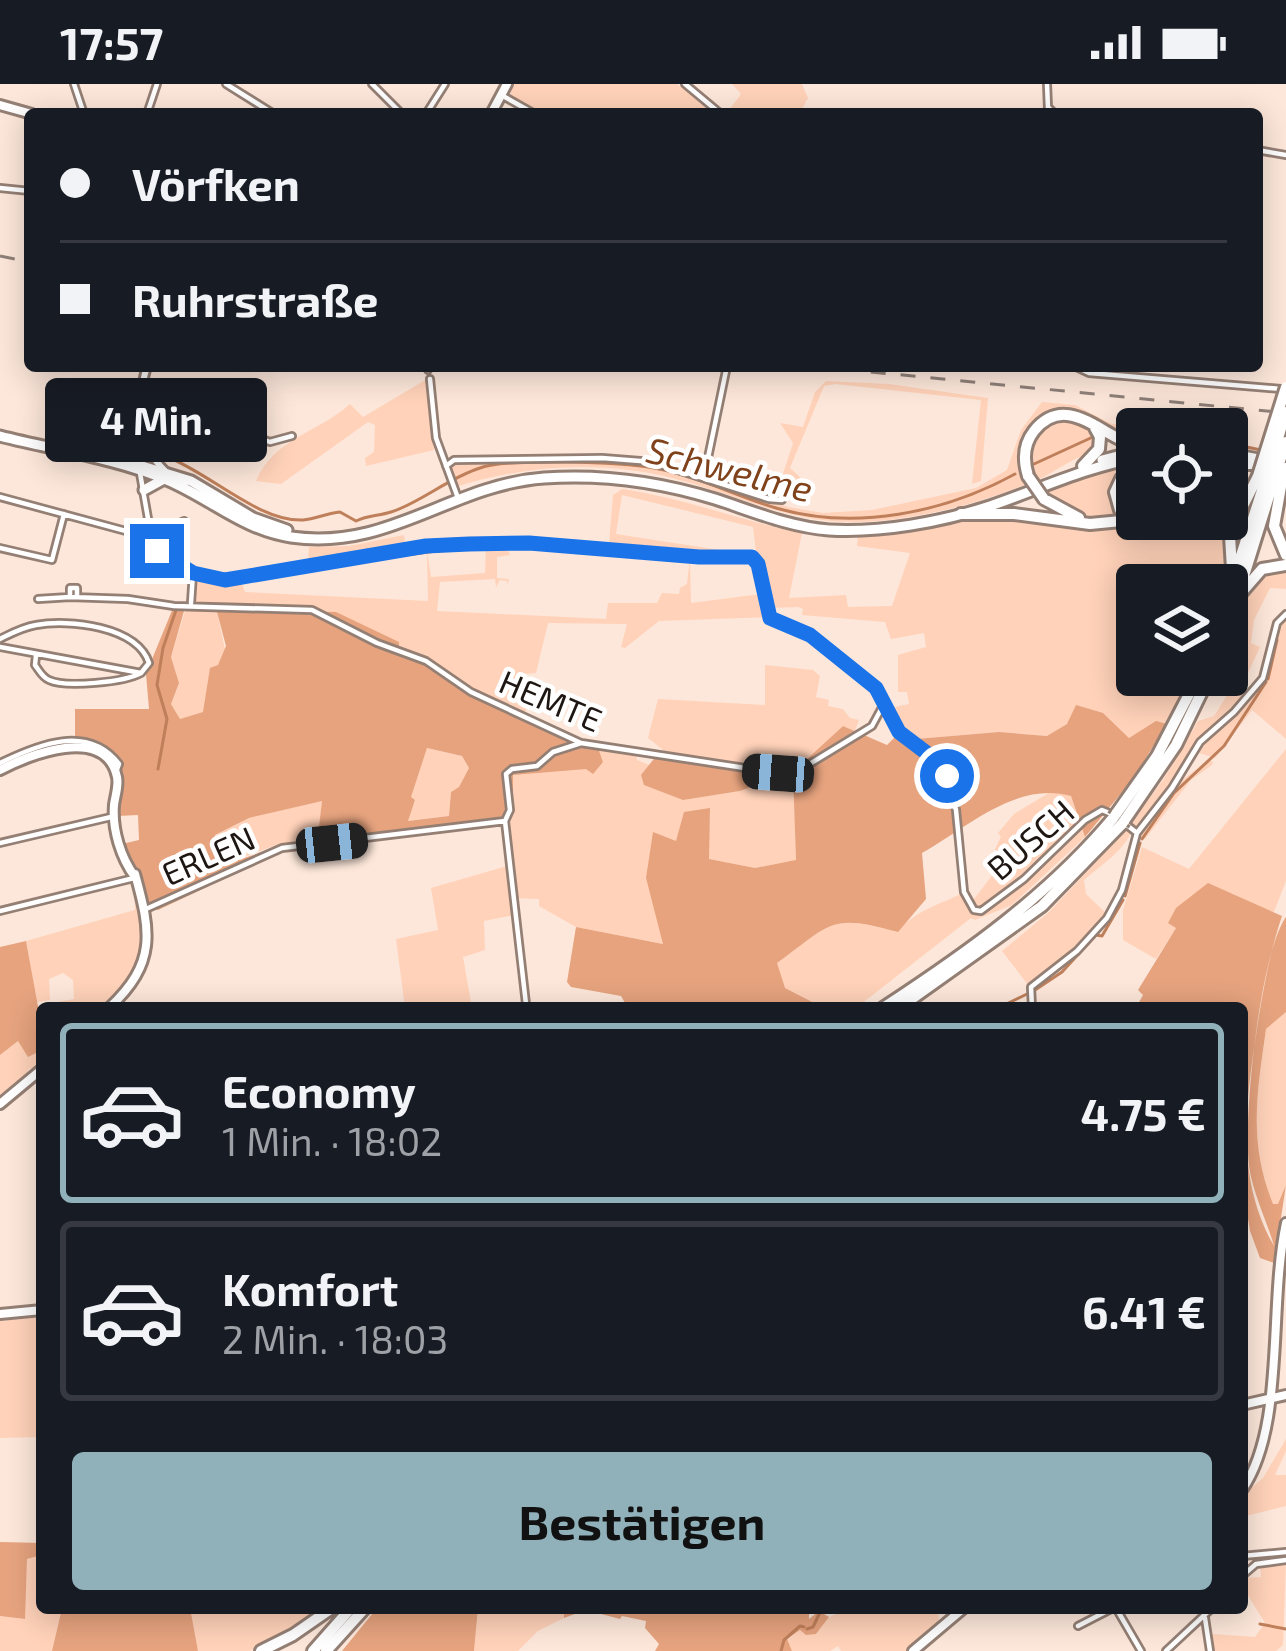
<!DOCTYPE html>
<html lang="de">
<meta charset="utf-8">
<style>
body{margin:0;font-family:"Exo 2",sans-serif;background:#20242c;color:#f1f3f6;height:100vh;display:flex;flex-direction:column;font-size:45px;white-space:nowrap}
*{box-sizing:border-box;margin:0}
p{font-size:39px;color:#9ea1a6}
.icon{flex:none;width:66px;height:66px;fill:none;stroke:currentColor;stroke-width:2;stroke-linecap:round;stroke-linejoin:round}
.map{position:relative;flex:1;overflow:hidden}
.panel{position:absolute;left:36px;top:918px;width:1212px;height:612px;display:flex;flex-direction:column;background:#171b24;border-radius:12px;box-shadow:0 6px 30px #0003}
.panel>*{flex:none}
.banner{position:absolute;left:24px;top:24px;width:1239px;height:264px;border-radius:12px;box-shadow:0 6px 30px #0003;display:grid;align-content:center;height:264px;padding:0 36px;background:#171b24}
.controls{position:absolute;left:1116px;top:324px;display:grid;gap:24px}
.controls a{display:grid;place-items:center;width:132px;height:132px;border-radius:12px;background:#171b24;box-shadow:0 6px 30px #0003;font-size:60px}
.end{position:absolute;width:54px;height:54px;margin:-27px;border:15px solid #1a73e8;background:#fff;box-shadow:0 0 0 6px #fff}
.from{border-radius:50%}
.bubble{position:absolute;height:84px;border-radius:12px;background:#171b24;box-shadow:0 6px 30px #0003;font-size:39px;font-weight:700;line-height:84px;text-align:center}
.car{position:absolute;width:36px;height:72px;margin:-36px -18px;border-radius:15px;box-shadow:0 0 9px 3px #0007;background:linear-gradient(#222 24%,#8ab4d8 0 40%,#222 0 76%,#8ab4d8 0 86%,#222 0)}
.banner b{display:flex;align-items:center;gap:42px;height:114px;font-size:45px}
.banner b+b{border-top:3px solid #363941}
.banner i{width:30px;height:30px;background:#f1f3f6}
ul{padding:21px 0 0;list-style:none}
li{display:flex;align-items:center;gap:36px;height:180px;margin:0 24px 18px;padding:0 12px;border:6px solid #363941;border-radius:12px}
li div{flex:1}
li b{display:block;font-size:45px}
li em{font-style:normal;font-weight:700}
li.current{border-color:#90b1ba}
li>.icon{width:108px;height:108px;stroke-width:1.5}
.action{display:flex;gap:24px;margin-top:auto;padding:24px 36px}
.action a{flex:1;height:138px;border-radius:12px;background:#90b1ba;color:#111;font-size:48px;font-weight:700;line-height:138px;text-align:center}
.status{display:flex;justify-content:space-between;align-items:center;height:84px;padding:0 60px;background:#171b24;direction:ltr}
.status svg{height:33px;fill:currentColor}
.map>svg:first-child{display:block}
.green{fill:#ffd2b9}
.forest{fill:#e6a37e;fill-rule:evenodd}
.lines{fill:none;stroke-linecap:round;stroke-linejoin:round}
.stream{stroke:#bf7f5a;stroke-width:3}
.minor-casing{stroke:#947f74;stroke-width:10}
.tertiary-casing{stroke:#947f74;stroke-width:12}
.secondary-casing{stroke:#947f74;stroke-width:14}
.primary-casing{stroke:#947f74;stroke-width:15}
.motorway-casing{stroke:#947f74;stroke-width:16}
.minor{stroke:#fff;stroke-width:4.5}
.tertiary{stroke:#fff;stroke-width:6}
.secondary{stroke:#fff;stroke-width:8}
.primary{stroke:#fff;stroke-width:9}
.motorway{stroke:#fff;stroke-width:10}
.rail{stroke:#8f8078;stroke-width:3;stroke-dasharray:15 15;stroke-linecap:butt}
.motorway-bridge-casing{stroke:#947f74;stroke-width:16;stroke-linecap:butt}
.motorway-bridge{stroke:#fff;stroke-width:10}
.route{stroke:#1a73e8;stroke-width:15}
.labels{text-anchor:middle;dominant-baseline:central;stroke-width:9;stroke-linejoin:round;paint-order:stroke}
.street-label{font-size:33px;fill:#1d1612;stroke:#fff}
.water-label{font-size:36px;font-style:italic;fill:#80421a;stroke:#fff}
</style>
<div class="status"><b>17:57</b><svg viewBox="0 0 49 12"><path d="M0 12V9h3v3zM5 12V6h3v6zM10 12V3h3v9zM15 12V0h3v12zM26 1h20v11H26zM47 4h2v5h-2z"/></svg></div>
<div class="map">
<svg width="1286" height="1567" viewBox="0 0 1286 1567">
<rect width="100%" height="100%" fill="#fde7da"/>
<path class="green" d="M513,0H677L707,22L702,30H542L510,12Z
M732,0H802L808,14L799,30H726L741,10Z
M427,295L434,366L366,382L365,374L374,368L375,341L368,338L281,400L256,397C274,354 318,349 350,320L363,333Z
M826,297L889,300L988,314L981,397L972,400L981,316L835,300L824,302L790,384L801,394L778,412H768L781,396L793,359L780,339L803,343L815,308Z
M1042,318L1075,321L1112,340L1150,345H1137V355L1130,359C1094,344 1067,304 1031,349C1019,363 1019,375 1024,393L1030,390C1021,342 1075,309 1099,353L1095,369C1075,371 1056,388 1037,396C981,419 920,436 859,438C791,440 736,410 672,394C599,376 526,381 455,403L445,384L453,379H638L672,384L788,423L823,429L872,426L976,404L1007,386L1021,346Z
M1137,377V385L1121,393V433C1086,437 1070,426 1042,408L1089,389Z
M622,405C684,414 741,437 802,449L789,514L846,511L848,523L892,522L910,469L857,462L858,452L1005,432L1101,443L1205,436C1235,448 1231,475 1223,501H1137V591H1190L1167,640L1156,638L1129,654L1103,629L1067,640L1048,652L999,648L916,655L899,649L894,623L909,620L907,608H898V571L926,563L924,549L891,555L885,538L802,531L803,525L798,523L768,524L770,533L659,537L625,564L621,563L627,540L548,539L536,589L524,590L532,602L524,634L399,569V558L193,524L194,498L198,494L241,497L245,508L428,517L427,466L431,493L485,489L486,462L507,463L510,471L497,473V494L509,495L507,502V497L500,496L496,503L495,495L440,498L437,527L606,535L608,519H657L662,509L679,510L680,504L687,500L690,475L691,519L761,510L753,443L622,411L616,450L726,467L725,471L609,460L613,411Z
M404,451L405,461L308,478L309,463L349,462Z
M1286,485V505L1270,504L1254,536L1251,559L1260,563L1239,608L1246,614L1265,600L1277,542L1286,533V655L1252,626L1215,674L1190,666L1185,676L1191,680L1182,696L1209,676L1213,678L1212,681L1191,696L1145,755L1138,754L1143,744L1130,740L1163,696L1198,637L1214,632C1227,612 1239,592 1244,569L1238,560L1250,504L1260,490Z
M185,527L217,528L226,570L218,581L203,628L180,635L171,620L179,599L171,573Z
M765,581L813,586L820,592L816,613L829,616L828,622L843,625L850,634L859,636L855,647L843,642L794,688L796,777L755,784L708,775L710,724L646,794L664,860L576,843L539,822V815L512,814L514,831L484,837L485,866L463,873L472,924H405L396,855L438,846L431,804L507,782L503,738L513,729L512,691L603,678L598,664L635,665L637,676L652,682L683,716L740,707L778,693L672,673L648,654L658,615L765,621Z
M427,664L462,672L469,684L459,703L451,708L449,732L407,737L415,717L410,714Z
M1286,665V797L1273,830L1229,808L1274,837L1242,1005V924L1176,844L1156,875L1123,856V826L1142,763L1189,785Z
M1052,707L1071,712L1085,753L1012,821L975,836L971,834L856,924H824L785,904L776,880C831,839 828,829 897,848C916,826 939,821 965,808L968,816L974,815L997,785L993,781L1001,771L995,765L1001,753L998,749L1014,730Z
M322,716L319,751L271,763L221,781L216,774L215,751L249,734Z
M1126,746L1131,749C1121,769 1100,782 1084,796L1086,810L1107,830L1075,866L1029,902L1002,867L1049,828Z
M134,804C154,854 144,888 104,924H58V918L74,915L73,896L63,889L49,895L50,916L37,918L26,857L135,826Z
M1286,928V1101L1278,1121L1273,1120C1248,1056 1257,1010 1266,945Z
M42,947V981L29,985L22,999L0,1012V971L18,957L39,967Z
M42,1233V1353L0,1354V1237Z
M1286,1355V1367L1275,1391H1286V1422L1242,1433V1412L1263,1394Z
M42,1471V1524H62L52,1567H0V1532L24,1535L27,1475Z
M1286,1477L1283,1561L1276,1567H1212L1213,1550L1255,1553L1265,1539L1247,1510H1242V1494L1261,1493L1260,1481Z
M188,1524H324L250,1567H198Z
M478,1524H564V1534L538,1547L518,1567H474Z
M849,1524H937L939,1536L907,1567H841L838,1562L830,1567H792L787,1556L800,1546L816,1550L829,1533Z"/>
<path class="forest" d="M173,524L336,528L399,558V569L416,570L504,625L598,664L603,678L593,690L586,685L513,691V729L507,737L285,766L158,826L150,822L122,760L139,756L138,731L118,732L120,694L93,663L75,660V625H149L146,590ZM184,527L217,528L226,562L218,581L210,584L203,628L180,635L171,620L179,599L171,573ZM427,664L462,672L469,684L459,703L451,708L449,732L408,737L415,716L411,713ZM322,717L318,751L221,781L216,774L215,751L249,734Z
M1076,621L1103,629L1129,654L1156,637L1167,640L1133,695L1085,753L1071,712C1016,697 968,743 922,769L926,815L898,848C829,829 832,839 777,879L785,904L824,924H628L621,912L571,903L567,898L576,843L663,860L646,794L653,748L676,757L684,728L710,724L709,775L755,784L796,776L793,688L843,642L887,661L899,649L916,655L999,648L1047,652L1067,640Z
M657,671L775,684L778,693L740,707L683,716L644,701L641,691Z
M1208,799L1282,832C1269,871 1262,911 1256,951C1245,1024 1236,1095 1274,1162C1267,1137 1253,1110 1249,1082C1243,1034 1260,869 1286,833V928L1266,945C1257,1010 1248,1057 1273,1120H1278L1286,1101L1274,1179L1260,1174L1250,1147L1242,1098V924H1146L1138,920L1143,911L1138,906L1176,844L1168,839L1176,824Z
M26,857L42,944L40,967L28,973L18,957L0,971V863Z
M0,1458L42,1459V1471L27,1475L25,1535L0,1532Z
M62,1524H190L198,1567H52Z
M377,1524H478L474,1567H342Z
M564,1524H809V1535L819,1527L829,1533L816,1550L806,1551L800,1546L787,1555L792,1567H655L659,1560L645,1544L646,1537L622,1532L620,1535L586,1526L564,1534Z"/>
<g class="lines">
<path class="stream" d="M1121,350H1137
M1227,359L1261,366
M165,372C209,388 258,438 303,436C316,435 327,429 340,428L356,437C368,431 379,432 391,428C420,419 448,394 480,384C508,374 622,378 654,384C696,391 735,412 776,424C855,447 944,429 1015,390
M1034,380L1095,352
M1268,595L1277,556
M158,685L167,635L157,601L163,564L176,526
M1142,755L1174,709L1224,662L1266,598
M1125,812L1140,759
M1035,906L1062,888L1096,851L1102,852L1123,816
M998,924L1027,910
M1260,1540L1286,1545
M807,1545L813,1543L822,1524
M781,1567L784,1556L800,1542L804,1543"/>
<g class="minor-casing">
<path id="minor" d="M74,0L84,30
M226,0L274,30
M372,0L402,30
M685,0L721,30
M1047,0L1048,24
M503,12L535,30
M147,30L157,0
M426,30L445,0
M1044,30L1049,24L1055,30
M1257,66L1286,71
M0,104L30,107
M427,282L428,286
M1074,282L1089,289L1281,305
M430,295L436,354L458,414
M142,311L270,358L292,352
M446,382L454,376L602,374L653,378L769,415L782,416
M140,389L153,463C179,486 207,497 242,494C336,478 428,459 523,459C599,460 676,479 752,473L758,480L770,534L810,551L849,580L880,609L899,648L944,687L956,726L964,808L974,826L981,827L1024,795L1085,736L1102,726L1114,731
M704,393L727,282
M0,413L148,453L184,437
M0,464L52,476L64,430
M70,513L128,515L174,522L312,526L377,559L426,577L471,608L581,659L778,689L808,681L872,642L885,618
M38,515L70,513V504H77V513
M191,519L193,489
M0,555C12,549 23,543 36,541C69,535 137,542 149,579L141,589
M0,563L141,589
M36,571L35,581C39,586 42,593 49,596C66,604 125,598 141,589
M0,679C39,660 88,640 119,680L116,688
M1123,738L1137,749
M0,759L111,733
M146,825L282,764L505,737
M0,827L134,794
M526,920L505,737L510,726L506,690L512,685L537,682L553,668L581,659
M1032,924L1031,903L1077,867L1107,834L1122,806L1137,749L1172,704L1200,658L1234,628L1263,594L1277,539L1286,530
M1242,1472L1286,1468
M1242,1492L1256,1480L1286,1476
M1116,1524L1141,1567
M1205,1534L1210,1567
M1078,1542L1113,1524
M1166,1567L1212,1524"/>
</g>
<g class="tertiary-casing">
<path id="tertiary" d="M147,282C136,320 136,359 165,387"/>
</g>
<g class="secondary-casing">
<path id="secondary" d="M0,21L32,30
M491,30L507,0
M0,686C28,671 106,640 117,693C119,702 115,712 114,721C112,746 121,774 135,793
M109,924C157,879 151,848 135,790
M0,1020L42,985
M0,1230L42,1226
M1242,1321L1286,1311
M1242,1406C1286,1342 1268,1224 1286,1139
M913,1567L964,1524"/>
</g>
<g class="primary-casing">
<path id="primary" d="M0,352C55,366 115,374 167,396C210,414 243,446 291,453C390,467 450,401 544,394C601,390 660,398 715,415C752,427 789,443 829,446C881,449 941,438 990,422C1040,405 1085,383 1137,374
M1227,369L1269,377
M116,374L191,397L253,434L287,446
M1102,376L1137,367
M144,406L164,395"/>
</g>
<g class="motorway-casing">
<path id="motorway" d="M1227,380H1253
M1083,382L1099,365L1100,353L1093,340
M1028,392C1023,376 1023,361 1034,347C1067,306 1104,355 1137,362
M1282,397L1274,442L1286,471
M1044,415L1079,434
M961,430H1014L1090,440L1142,435
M1227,430L1244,420L1258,392
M1131,434L1120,426L1115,408L1121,395L1137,387
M1211,435L1230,452L1232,485
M1242,508L1262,485L1286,481
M1227,515L1266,394
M1227,546L1274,396
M1116,730L1157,672L1199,591
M1124,737L1176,661L1210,591
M883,924C967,869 1049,811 1114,733
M899,924L1042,822L1122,740
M261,1567L293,1551L332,1524
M313,1567L351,1524
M326,1567L365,1524"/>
</g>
<use href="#minor" class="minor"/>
<use href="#tertiary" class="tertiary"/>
<use href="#secondary" class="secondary"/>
<use href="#primary" class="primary"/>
<use href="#motorway" class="motorway"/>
<path class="rail" d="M0,172L30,178
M811,282L1286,329"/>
<g class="motorway-bridge-casing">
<path id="motorway-bridge" d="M1028,392L1044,415
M1258,392L1286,303
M1266,394L1286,328
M1274,396L1286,358
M1282,397L1286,384
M1114,733L1116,730
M1122,740L1124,737"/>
</g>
<use href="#motorway-bridge" class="motorway-bridge"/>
</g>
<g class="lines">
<path class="route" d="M157,467L193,489L225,496L426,462L469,460L529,459L699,473H752L758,480L770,534L810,551L876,604L899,648L928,670L947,692"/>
</g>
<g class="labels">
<g class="street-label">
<text transform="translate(551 616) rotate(23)">HEMTE</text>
<text transform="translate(1030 755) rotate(-41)">BUSCH</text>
<text transform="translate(208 771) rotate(-24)">ERLEN</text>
</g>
<g class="water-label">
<text transform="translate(730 384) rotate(14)">Schwelme</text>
</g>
</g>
</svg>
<div class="controls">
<a><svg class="icon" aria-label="locate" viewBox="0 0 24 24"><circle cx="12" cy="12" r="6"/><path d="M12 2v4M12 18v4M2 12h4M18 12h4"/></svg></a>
<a><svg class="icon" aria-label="layers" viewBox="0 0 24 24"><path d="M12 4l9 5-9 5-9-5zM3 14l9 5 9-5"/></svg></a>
</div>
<i class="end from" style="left:947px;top:692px"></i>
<i class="end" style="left:157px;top:467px"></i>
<div class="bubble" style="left:45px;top:294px;width:222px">4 Min.</div>
<i class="car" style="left:778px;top:689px;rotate:274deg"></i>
<i class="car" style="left:332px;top:759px;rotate:84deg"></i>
<div class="banner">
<b><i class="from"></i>Vörfken</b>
<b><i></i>Ruhrstraße</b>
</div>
<section class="panel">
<ul>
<li class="current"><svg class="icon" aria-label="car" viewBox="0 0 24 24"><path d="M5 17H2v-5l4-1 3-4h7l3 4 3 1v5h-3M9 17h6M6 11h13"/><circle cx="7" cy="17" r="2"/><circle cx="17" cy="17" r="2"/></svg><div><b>Economy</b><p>1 Min. · 18:02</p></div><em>4.75 €</em></li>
<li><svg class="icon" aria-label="car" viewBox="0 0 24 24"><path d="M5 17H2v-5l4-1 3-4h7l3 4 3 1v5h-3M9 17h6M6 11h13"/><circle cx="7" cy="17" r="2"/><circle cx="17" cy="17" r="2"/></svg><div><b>Komfort</b><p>2 Min. · 18:03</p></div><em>6.41 €</em></li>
</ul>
<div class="action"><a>Bestätigen</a></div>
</section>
</div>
